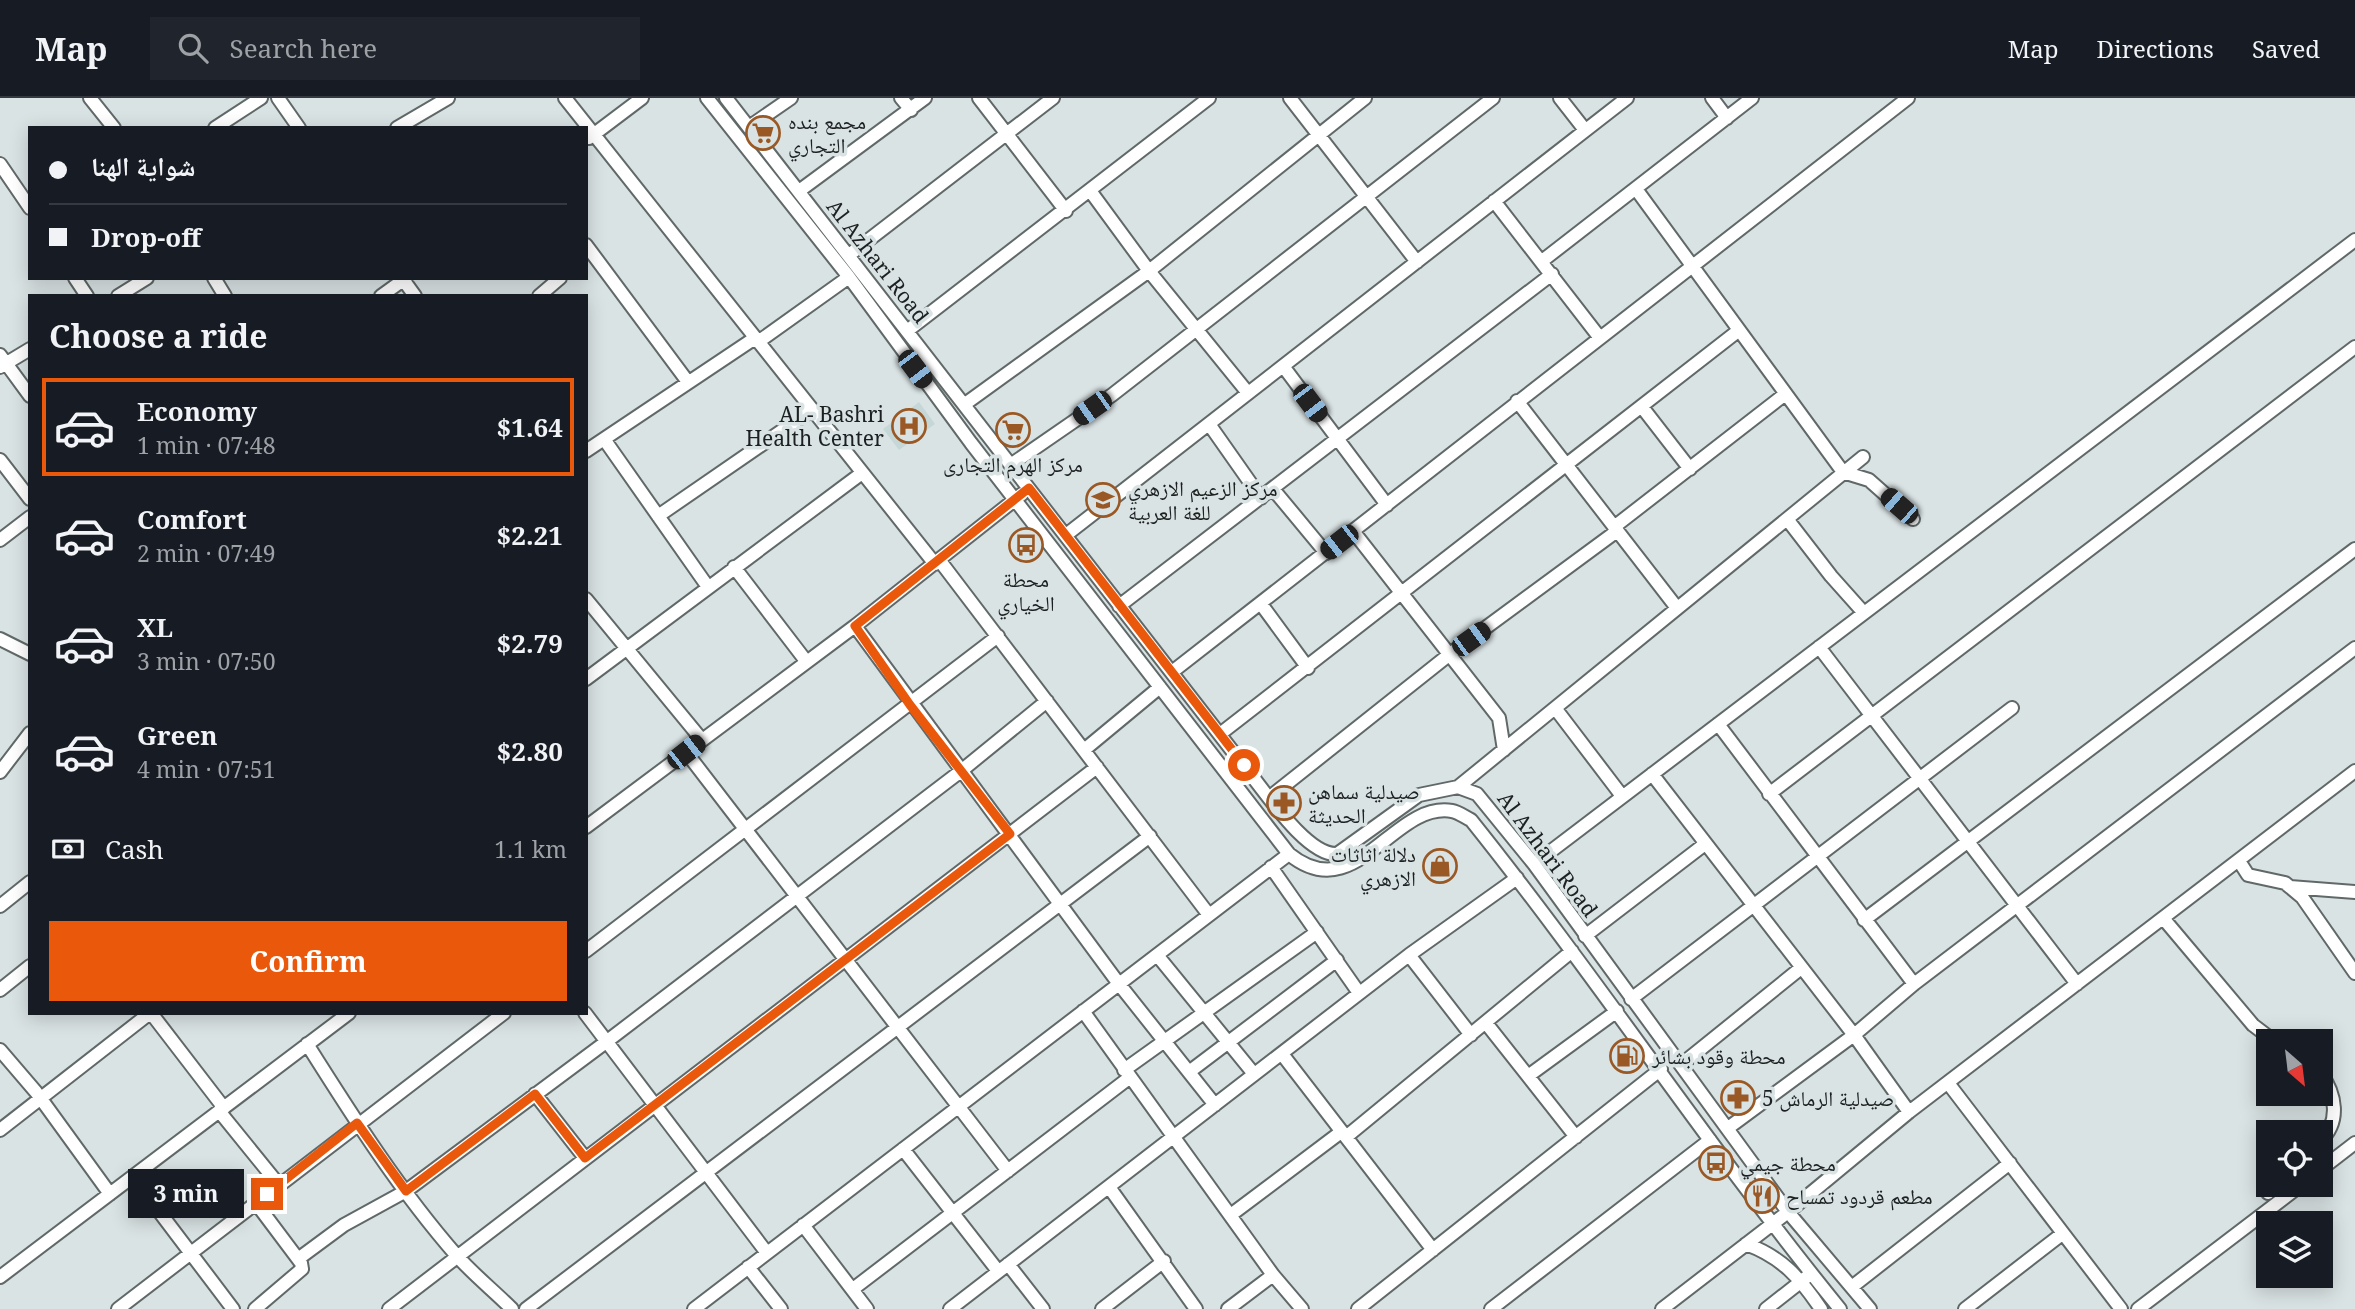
<!DOCTYPE html>
<meta charset="utf-8">
<style>
body{margin:0;font-family:"Noto Serif","Noto Naskh Arabic",serif;background:#20242c;color:#f1f3f6;height:100vh;display:flex;flex-direction:column;font-size:26px;white-space:nowrap}
*{box-sizing:border-box;margin:0}
p{font-size:23px;color:#9ea1a6}
.icon{flex:none;width:38px;height:38px;fill:none;stroke:currentColor;stroke-width:2;stroke-linecap:round;stroke-linejoin:round}
.map{position:relative;flex:1;overflow:hidden}
.drawer{position:absolute;left:28px;top:196px;width:560px;height:721px;display:flex;flex-direction:column;background:#171b24;border-radius:0px;box-shadow:0 4px 18px #0003}
.drawer>*{flex:none}
.hud{position:absolute;left:28px;top:28px;width:560px;height:154px;border-radius:0px;box-shadow:0 4px 18px #0003;display:grid;align-content:center;height:154px;padding:0 21px;background:#171b24}
.needle{width:46px;rotate:152deg}
.buttons{position:absolute;left:2256px;top:931px;display:grid;gap:14px}
.buttons a{display:grid;place-items:center;width:77px;height:77px;border-radius:0px;background:#171b24;box-shadow:0 4px 18px #0003;font-size:35px}
.end{position:absolute;width:32px;height:32px;margin:-16px;border:9px solid #ea580c;background:#fff;box-shadow:0 0 0 4px #fff}
.from{border-radius:50%}
.bubble{position:absolute;height:49px;border-radius:0px;background:#171b24;box-shadow:0 4px 18px #0003;font-size:23px;font-weight:700;line-height:49px;text-align:center}
.car{position:absolute;width:21px;height:42px;margin:-21px -10px;border-radius:9px;box-shadow:0 0 5px 2px #0007;background:linear-gradient(#222 24%,#8ab4d8 0 40%,#222 0 76%,#8ab4d8 0 86%,#222 0)}
.hud b{display:flex;align-items:center;gap:24px;height:66px;font-size:26px}
.hud b+b{border-top:2px solid #363941}
.hud i{width:18px;height:18px;background:#f1f3f6}
ul{padding:0;list-style:none}
li{display:flex;align-items:center;gap:21px;height:98px;margin:0 14px 10px;padding:0 7px;border:4px solid transparent;border-radius:0px}
li div{flex:1}
li b{display:block;font-size:26px}
li em{font-style:normal;font-weight:700}
li.current{border-color:#ea580c}
li>.icon{width:63px;height:63px;stroke-width:1.5}
h2{padding:0 21px;font-size:32px;line-height:84px}
.pay{display:flex;align-items:center;gap:18px;height:77px;padding:0 21px;font-size:26px}
.pay p{margin-inline-start:auto}
.cta{display:flex;gap:14px;margin-top:auto;padding:14px 21px}
.cta a{flex:1;height:80px;border-radius:0px;background:#ea580c;color:#fff;font-size:28px;font-weight:700;line-height:80px;text-align:center}
header{display:flex;align-items:center;gap:42px;box-sizing:border-box;height:98px;padding:0 35px;background:#171b24;border-bottom:2px solid #363941}
header strong{font-size:33px}
nav{display:flex;gap:38px;margin-inline-start:auto;font-size:24px}
.search{width:490px;height:63px;background:#20242c;display:flex;align-items:center;gap:18px;box-sizing:border-box;padding:0 24px;border-radius:0px;color:#9ea1a6;font-size:26px}
.map>svg:first-child{display:block}
.built{fill:#c6d7d8}
.lines{fill:none;stroke-linecap:round;stroke-linejoin:round}
.minor-casing{stroke:#606868;stroke-width:16}
.minor{stroke:#fff;stroke-width:12}
.route{stroke:#ea580c;stroke-width:9}
.labels{text-anchor:middle;dominant-baseline:central;stroke-width:7;stroke-linejoin:round;paint-order:stroke}
.poi-label{font-size:21px;fill:#1c2020;stroke:#dae3e4;text-anchor:start}
.street-label{font-size:21px;fill:#1c2020;stroke:#dae3e4}
</style>
<header>
<strong>Map</strong>
<div class="search"><svg class="icon" aria-label="search" viewBox="0 0 24 24"><circle cx="10" cy="10" r="6"/><path d="M15 15l6 6"/></svg>Search here</div>
<nav><a>Map</a><a>Directions</a><a>Saved</a></nav>
</header>
<div class="map">
<svg width="2355" height="1211" viewBox="0 0 2355 1211">
<rect width="100%" height="100%" fill="#dae3e4"/>
<path class="built" d="M919,304L935,326L899,352L883,331Z"/>
<g class="lines">
<g class="minor-casing">
<path id="minor" d="M90,0L114,30
M278,0L299,30
M565,0L935,466
M707,0L849,179L971,345L1289,756C1356,811 1393,703 1452,713C1458,714 1465,719 1471,722C1599,882 1711,1053 1840,1211
M726,0L1244,668C1263,690 1306,758 1337,756L1419,697L1458,689L1477,696L1534,766L1788,1114L1870,1211
M901,0L911,12
M979,0L1066,113
M1290,0L1417,164
M1560,0L1585,32
M1712,0L1727,20
M749,29L791,0
M215,30L261,0
M397,30L448,0
M589,40L642,0
M0,66L30,110
M1636,91L1843,374L1869,382L1913,421
M799,93L925,0
M1091,94L1149,173L1248,295
M1494,103L1600,240
M586,147L688,284
M849,157L1053,0
M1542,163L1752,0
M75,180L87,198
M214,180L225,198
M402,180L415,198
M118,198L147,180
M381,198L406,180
M539,198L560,180
M907,233L1209,0
M758,244L849,179
M0,257L30,298
M1283,268L1387,407
M0,269L30,251
M1517,303L1677,510
M965,306L1149,173L1365,0
M1642,309L1690,371
M1209,326L1261,400
M604,341L708,489
M586,353L755,240
M0,362L30,401
M1012,366L1112,297L1493,0
M1273,391L1326,455
M658,418L812,312
M1787,421L1831,478L1864,515
M1614,429L1784,297
M1353,433L1499,620L1504,652
M1066,437L1627,0
M0,442L30,419
M940,463L1209,817
M734,469L806,563
M586,501L702,642
M1261,506L1308,570
M1119,508L1552,176
M855,528L1119,886L1215,1007
M0,541L30,556
M1819,549L2077,886
M1172,574L1908,0
M586,581L862,375
M1555,610L1622,698
M1718,626L1914,886
M1220,636L1738,233
M1084,652L1160,589
M686,654L1008,1073
M0,674L30,635
M1652,676L1854,937L1909,1014
M1458,689L1863,359
M1769,696L2355,249
M1270,699L1450,556L1617,433
M586,729L855,528L1022,396
M2239,763L2248,777L2285,785L2302,799L2355,875
M1534,766L2355,142
M1271,769L1359,895
M2290,789L2355,794
M0,808L30,784
M2163,820L2253,927L2274,943
M1864,822L2355,451
M1585,838L1705,746
M586,853L998,538
M1157,857L1254,976
M1409,857L1471,937
M0,892L30,868
M1631,901L2012,610
M1083,913L1273,1177L1302,1211
M151,915L224,1010
M585,915L767,1155
M1486,925L1576,1039
M307,946C353,1019 400,1093 457,1158C474,1177 494,1193 512,1211
M0,952L36,994L110,1096
M1282,956L1433,1152
M1682,966L1801,870
M1124,972L1317,834
M1189,974L1337,862
M2320,974C2336,996 2341,1024 2320,1043
M1528,978L1617,913
M1948,985L2121,1211
M535,996L585,1060
M219,1013L279,1087
M1728,1030L1854,937L1914,886L2355,550
M0,1032L150,915
M1346,1039L1572,853
M903,1051L998,1173
M2320,1072L2355,1045
M133,1079L233,1211
M1109,1089L1196,1211
M2268,1095L2273,1087
M1232,1116L1341,1034
M803,1127L867,1211
M1746,1146C1782,1159 1800,1180 1821,1211
M298,1161L344,1127L406,1093L606,944L961,673L1047,603
M1008,1166L1043,1211
M748,1169L781,1211
M0,1179L349,915
M1853,1188L2010,1065
M853,1191L1129,980
M118,1211L504,915
M255,1211L302,1171L301,1165L256,1105
M389,1211L1097,669
M526,1211L1150,738
M694,1211L1289,756
M950,1211L1409,857L1517,780
M1102,1211L1164,1163
M1228,1211L1273,1177
M1358,1211L1661,971
M1491,1211L1710,1042
M1662,1211L1788,1114L1909,1014L2355,673
M1766,1211L1808,1178
M1965,1211L2062,1136
M2138,1211L2301,1087"/>
</g>
<use href="#minor" class="minor"/>
</g>
<g class="lines">
<path class="route" d="M267,1096L357,1025L406,1093L535,996L585,1060L1010,736L910,607L855,528L1029,390L1244,667"/>
</g>
<defs>
<g id="supermarket-ring" transform="scale(1.75)"><circle r="9.5" fill="#dae3e4" stroke="#995824" stroke-width="1.5"/><path d="M-6-5.5h2.5l.6 2H6L4.5 2H-2.5L-4.4-4H-6ZM-1.5 3.2a1.3 1.3 0 1 0 .1 0ZM3 3.2a1.3 1.3 0 1 0 .1 0Z" fill="#995824"/></g>
<g id="hospital-ring" transform="scale(1.75)"><circle r="9.5" fill="#dae3e4" stroke="#995824" stroke-width="1.5"/><path d="M-5-5h3v3.5h4V-5h3V5h-3V1.5h-4V5h-3Z" fill="#995824"/></g>
<g id="university-ring" transform="scale(1.75)"><circle r="9.5" fill="#dae3e4" stroke="#995824" stroke-width="1.5"/><path d="M0-5L7-2L0 1L-7-2ZM-4 1L0 2.5L4 1V4Q0 6-4 4Z" fill="#995824"/></g>
<g id="bus-ring" transform="scale(1.75)"><circle r="9.5" fill="#dae3e4" stroke="#995824" stroke-width="1.5"/><path d="M-5-6H5V4H4V6H2V4H-2V6H-4V4H-5ZM-3.5-4V0h7V-4ZM-3.5 1.2v1.5H-2V1.2ZM2 1.2v1.5H3.5V1.2Z" fill="#995824"/></g>
<g id="pharmacy-ring" transform="scale(1.75)"><circle r="9.5" fill="#dae3e4" stroke="#995824" stroke-width="1.5"/><path d="M-2-6h4v4h4v4h-4v4h-4v-4h-4v-4h4Z" fill="#995824"/></g>
<g id="shop-ring" transform="scale(1.75)"><circle r="9.5" fill="#dae3e4" stroke="#995824" stroke-width="1.5"/><path d="M-5-2.5h2.3a2.7 3.5 0 0 1 5.4 0H5L5.5 6h-11ZM-1.5-2.5h3a1.5 2.3 0 0 0-3 0Z" fill="#995824"/></g>
<g id="fuel-ring" transform="scale(1.75)"><circle r="9.5" fill="#dae3e4" stroke="#995824" stroke-width="1.5"/><path d="M-5.5-6h7V0h2V4h1.3V-2.5L3-4.5l.8-.8L6-3V5H2.5V1h-1V6h-7ZM-4.2-4.7v3.2H.2V-4.7Z" fill="#995824"/></g>
<g id="restaurant-ring" transform="scale(1.75)"><circle r="9.5" fill="#dae3e4" stroke="#995824" stroke-width="1.5"/><path d="M-5-6h1v4h1v-4h1v4h1v-4h1v5L-1.5 .5V6h-2V.5L-5-1ZM5-6V6H3V1.5H1.5Q1.5-4 5-6Z" fill="#995824"/></g>
</defs>
<g fill-rule="evenodd">
<use href="#supermarket-ring" x="763" y="35"/>
<use href="#hospital-ring" x="909" y="328"/>
<use href="#supermarket-ring" x="1013" y="332"/>
<use href="#university-ring" x="1103" y="402"/>
<use href="#bus-ring" x="1026" y="447"/>
<use href="#pharmacy-ring" x="1284" y="705"/>
<use href="#shop-ring" x="1440" y="768"/>
<use href="#fuel-ring" x="1627" y="958"/>
<use href="#pharmacy-ring" x="1738" y="1000"/>
<use href="#bus-ring" x="1716" y="1065"/>
<use href="#restaurant-ring" x="1762" y="1098"/>
</g>
<g class="labels">
<g class="poi-label">
<text x="788" y="23">مجمع بنده<tspan x="788" dy="24">التجاري</tspan></text>
<text x="884" y="316" text-anchor="end">AL- Bashri<tspan x="884" dy="24">Health Center</tspan></text>
<text x="1013" y="366" text-anchor="middle">مركز الهرم التجارى</text>
<text x="1128" y="390">مركز الزعيم الازهري<tspan x="1128" dy="24">للغة العربية</tspan></text>
<text x="1026" y="481" text-anchor="middle">محطة<tspan x="1026" dy="24">الخياري</tspan></text>
<text x="1308" y="693">صيدلية سماهن<tspan x="1308" dy="24">الحديثة</tspan></text>
<text x="1416" y="756" text-anchor="end">دلالة اثاثات<tspan x="1416" dy="24">الازهري</tspan></text>
<text x="1652" y="958">محطة وقود بشائر</text>
<text x="1762" y="1000">صيدلية الرماش 5</text>
<text x="1740" y="1065">محطة جيمي</text>
<text x="1786" y="1098">مطعم قردود تمساح</text>
</g>
<g class="street-label">
<text transform="translate(878 163) rotate(52)">Al Azhari Road</text>
<text transform="translate(1548 756) rotate(53)">Al Azhari Road</text>
</g>
</g>
</svg>
<div class="buttons">
<a><svg class="needle" viewBox="-14 -14 28 28"><path d="M0-13l5 13h-10z" fill="#e53935"/><path d="M0 13l5-13h-10z" fill="#9ea1a6"/></svg></a>
<a><svg class="icon" aria-label="locate" viewBox="0 0 24 24"><circle cx="12" cy="12" r="6"/><path d="M12 2v4M12 18v4M2 12h4M18 12h4"/></svg></a>
<a><svg class="icon" aria-label="layers" viewBox="0 0 24 24"><path d="M12 4l9 5-9 5-9-5zM3 14l9 5 9-5"/></svg></a>
</div>
<i class="end from" style="left:1244px;top:667px"></i>
<i class="end" style="left:267px;top:1096px"></i>
<div class="bubble" style="left:128px;top:1071px;width:116px">3 min</div>
<i class="car" style="left:915px;top:271px;rotate:143deg"></i>
<i class="car" style="left:1310px;top:305px;rotate:143deg"></i>
<i class="car" style="left:1092px;top:310px;rotate:235deg"></i>
<i class="car" style="left:1899px;top:408px;rotate:311deg"></i>
<i class="car" style="left:1339px;top:444px;rotate:232deg"></i>
<i class="car" style="left:1471px;top:541px;rotate:54deg"></i>
<i class="car" style="left:686px;top:654px;rotate:52deg"></i>
<div class="hud">
<b><i class="from"></i>شواية الهنا</b>
<b><i></i>Drop-off</b>
</div>
<section class="drawer">
<h2>Choose a ride</h2>
<ul>
<li class="current"><svg class="icon" aria-label="car" viewBox="0 0 24 24"><path d="M5 17H2v-5l4-1 3-4h7l3 4 3 1v5h-3M9 17h6M6 11h13"/><circle cx="7" cy="17" r="2"/><circle cx="17" cy="17" r="2"/></svg><div><b>Economy</b><p>1 min · 07:48</p></div><em>$1.64</em></li>
<li><svg class="icon" aria-label="car" viewBox="0 0 24 24"><path d="M5 17H2v-5l4-1 3-4h7l3 4 3 1v5h-3M9 17h6M6 11h13"/><circle cx="7" cy="17" r="2"/><circle cx="17" cy="17" r="2"/></svg><div><b>Comfort</b><p>2 min · 07:49</p></div><em>$2.21</em></li>
<li><svg class="icon" aria-label="car" viewBox="0 0 24 24"><path d="M5 17H2v-5l4-1 3-4h7l3 4 3 1v5h-3M9 17h6M6 11h13"/><circle cx="7" cy="17" r="2"/><circle cx="17" cy="17" r="2"/></svg><div><b>XL</b><p>3 min · 07:50</p></div><em>$2.79</em></li>
<li><svg class="icon" aria-label="car" viewBox="0 0 24 24"><path d="M5 17H2v-5l4-1 3-4h7l3 4 3 1v5h-3M9 17h6M6 11h13"/><circle cx="7" cy="17" r="2"/><circle cx="17" cy="17" r="2"/></svg><div><b>Green</b><p>4 min · 07:51</p></div><em>$2.80</em></li>
</ul>
<div class="pay"><svg class="icon" aria-label="cash" viewBox="0 0 24 24"><path d="M3 7h18v10H3z"/><circle cx="12" cy="12" r="2"/></svg>Cash<p>1.1 km</p></div>
<div class="cta"><a>Confirm</a></div>
</section>
</div>
